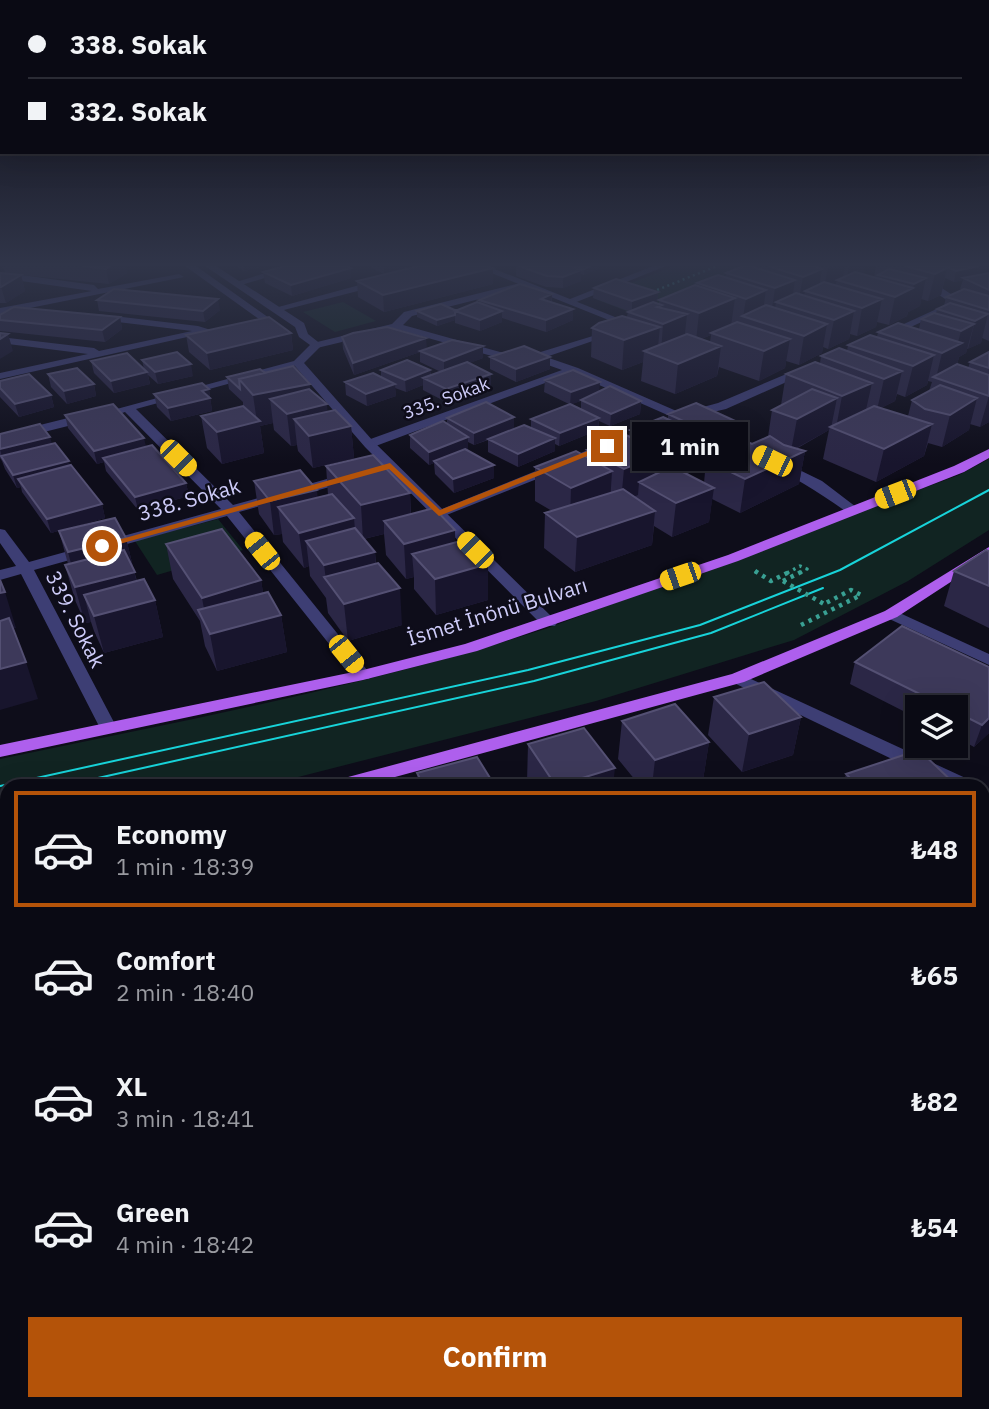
<!DOCTYPE html>
<meta charset="utf-8">
<style>
body{margin:0;font-family:"IBM Plex Sans",sans-serif;background:#181822;color:#f1f3f6;height:100vh;display:flex;flex-direction:column;font-size:26px;white-space:nowrap}
*{box-sizing:border-box;margin:0}
p{font-size:23px;color:#999aa0}
.icon{flex:none;width:38px;height:38px;fill:none;stroke:currentColor;stroke-width:2;stroke-linecap:round;stroke-linejoin:round}
.map{position:relative;flex:1;overflow:hidden}
.panel{position:absolute;left:0px;top:779px;width:990px;height:632px;display:flex;flex-direction:column;background:#0a0a14;border-radius:21px 21px 0 0;box-shadow:0 7px 28px #0002,0 0 0 2px #2a2b34}
.panel>*{flex:none}
.guide{position:absolute;left:0px;top:0px;width:990px;height:154px;box-shadow:0 7px 28px #0002,0 0 0 2px #2a2b34;display:grid;align-content:center;height:154px;padding:0 28px;background:#0a0a14}
.tools{position:absolute;left:905px;top:695px;display:grid;gap:14px}
.tools a{display:grid;place-items:center;width:63px;height:63px;border-radius:0px;background:#0a0a14;box-shadow:0 7px 28px #0002,0 0 0 2px #2a2b34;font-size:35px}
.end{position:absolute;width:32px;height:32px;margin:-16px;border:9px solid #b45309;background:#fff;box-shadow:0 0 0 4px #fff}
.from{border-radius:50%}
.bubble{position:absolute;height:49px;border-radius:0px;background:#0a0a14;box-shadow:0 7px 28px #0002,0 0 0 2px #2a2b34;font-size:23px;font-weight:700;line-height:49px;text-align:center}
.car{position:absolute;width:21px;height:42px;margin:-21px -10px;border-radius:9px;box-shadow:0 0 5px 2px #0007;background:linear-gradient(#f5c518 24%,#345 0 40%,#f5c518 0 76%,#345 0 86%,#f5c518 0)}
.guide b{display:flex;align-items:center;gap:24px;height:66px;font-size:26px}
.guide b+b{border-top:2px solid #2a2b34}
.guide i{width:18px;height:18px;background:#f1f3f6}
ul{padding:12px 0 0;list-style:none}
li{display:flex;align-items:center;gap:21px;height:116px;margin:0 14px 10px;padding:0 14px;border:4px solid transparent;border-radius:0px}
li div{flex:1}
li b{display:block;font-size:26px}
li em{font-style:normal;font-weight:700}
li.current{border-color:#b45309}
li>.icon{width:63px;height:63px;stroke-width:1.5}
.cta{display:flex;gap:14px;margin-top:auto;padding:14px 28px}
.cta a{flex:1;height:80px;border-radius:0px;background:#b45309;color:#fff;font-size:28px;font-weight:700;line-height:80px;text-align:center}
.map>svg:first-child{display:block}
.green{fill:#112422}
.lines{fill:none;stroke-linecap:round;stroke-linejoin:round}
.path-far2{stroke:#39a093;stroke-width:2.5;stroke-dasharray:2 3.5;stroke-linecap:butt}
.path-far1{stroke:#39a093;stroke-width:3.5;stroke-dasharray:2.5 4.5;stroke-linecap:butt}
.path{stroke:#39a093;stroke-width:4.5;stroke-dasharray:3.5 5;stroke-linecap:butt}
.service{fill:#3d3e74;fill-rule:evenodd}
.minor{fill:#3d3e74;fill-rule:evenodd}
.tertiary{fill:#3d3e74;fill-rule:evenodd}
.secondary{fill:#6d73ef;fill-rule:evenodd}
.primary{fill:#ae5fed;fill-rule:evenodd}
.tram{stroke:#18d3d9;stroke-width:2}
.path-bridge{stroke:#39a093;stroke-width:4.5;stroke-dasharray:3.5 5;stroke-linecap:butt}
.wall{fill:#2b2746;fill-rule:evenodd}
.shaded-wall{fill:#18152d}
.building{fill:#3d395a;stroke:#545073;stroke-width:2}
.route{fill:#b45309}
.labels{text-anchor:middle;dominant-baseline:central;stroke-width:5;stroke-linejoin:round;paint-order:stroke}
.far-street-label{font-size:18px;fill:#ceccf9;stroke:#0e0d1a}
.street-label{font-size:21px;fill:#ceccf9;stroke:#0e0d1a}
</style>
<div class="map">
<svg width="989" height="1409" viewBox="0 0 989 1409">
<rect width="100%" height="100%" fill="#0e0d1a"/>
<path class="green" d="M674,266H760L631,313L593,298Z
M343,302L376,321L335,332L303,312Z
M989,459V530L908,581L794,640L596,701L263,786H7V844L0,845V759C183,721 367,686 545,629L959,475Z
M218,519L243,550L157,575L135,541Z
M7,1201V1404H144L137,1409H0V1203Z"/>
<g class="lines">
<path class="path-far2" d="M652,292L717,266"/>
<path class="path-far1" d="M755,571L757,573
M787,573L800,566L807,569L800,573"/>
<path class="path" d="M755,571L771,581L791,571
M783,581L803,571
M801,625L861,595L851,590L824,604"/>
<path class="service" d="M0,272L94,285L98,289L179,274L184,277L0,314V308L92,291L0,278Z
M97,314L198,326L214,331L0,379V373L88,354L0,343V337L94,348L99,351L192,331L93,319L92,317Z"/>
<path class="minor" d="M288,266H304L238,286L233,283Z
M653,266H666L574,303L565,301Z
M896,266H907L962,301L989,314V321L954,305Z
M378,280L383,283L381,285L276,312L271,309Z
M524,282L527,283V287L412,316L403,325L500,352L534,354L619,328V332L546,357L578,368L681,413L718,403L803,367H811V371L726,409L691,417L822,481L860,510L853,514L848,513C767,454 664,414 572,373L373,447H365V441L562,370L534,360L499,358L396,329L317,348L312,345L313,343L392,324L404,312Z
M941,307L950,309L891,336L882,334Z
M294,361L304,363L136,409L233,505L345,474H355V480L239,512L371,675L369,679H357L227,516L34,570L117,728L114,732H102L21,574L0,580V570L16,566L0,543V529L5,530L29,562L221,509L125,412L119,414L113,410Z
M88,413L92,414V420L0,443V435Z
M608,442L612,443V449L444,516L439,517L432,513Z
M738,673L972,781L974,786H948L732,682L729,678Z
M984,788L989,790V804L984,802Z
M989,843V858L984,859V844Z
M7,1176V1202L0,1204V1178Z"/>
<path class="tertiary" d="M185,266H196L286,330L277,332Z
M205,266H216L304,323L308,334L322,345L304,363L373,441L555,620L557,623L555,626H543L365,447L294,365V361L310,345L299,337L295,327Z
M474,266H487L635,325L626,327Z
M891,609L989,654V665L885,617L883,614L885,611Z
M735,1404H771L773,1409H737Z"/>
<path class="secondary" d="M230,1404H264L262,1409H228Z"/>
<path class="primary" d="M989,449V458L964,472L738,561L477,651L363,680L0,757V745L363,670L465,644L728,555L954,466Z
M989,547V557L897,617L744,682L362,786H328L337,780L732,674L885,611Z
M7,855V871L0,872V856Z"/>
<path class="tram" d="M0,786L528,670L700,625L840,570L989,490
M62,786L534,681L711,633L823,588
M0,799L7,798"/>
<path class="path-bridge" d="M783,581L824,604"/>
</g>
<path class="wall" d="M3,266H125L127,273L109,284L21,275L25,291L6,303H0V273L5,274Z
M236,266H264L244,271Z
M368,266H411L384,274Z
M516,266H598V269L584,275L581,274V281L563,288L546,287L516,276Z
M754,266H865L863,274L874,277L876,266H989V341L982,338L981,343L967,349L966,353L959,357L957,365L968,368L970,362L989,352V422L980,427L970,424L969,430L942,447L928,443L924,456L876,482L823,459L829,430L796,449L805,451L799,484L740,513L712,499L709,522L672,537L654,526L652,545L575,572L544,548L545,513L552,511L535,501V467L587,457V450L629,436L630,430L668,419V414L696,403L728,451L752,444L768,437L772,410L781,405L786,374L820,363L821,356L847,351L848,345L877,337L878,332L919,329L921,319L936,313L937,309L944,306L946,297L962,290L960,289L963,280L954,282L945,278L941,295L928,301L921,299L920,306L908,312L907,316L889,325L877,322L876,327L857,336L850,334L849,339L828,349L823,347L822,353L799,365L786,361L785,368L759,381L719,367L717,376L675,394L641,381L643,362L622,370L591,357L592,328L627,317L628,311L593,298L594,288L658,292L657,303L659,304V300L697,286V283L726,278V273L754,267ZM711,335L710,342L701,339ZM928,381L932,382L929,391L912,400L908,416L881,408L895,401L897,394L905,397L927,385ZM706,461L704,483L687,474L700,468V463Z
M351,268V278L292,296L265,283L263,272Z
M493,268V284L384,312L358,297L357,281Z
M552,294V302L573,309V320L546,332L502,318V322L480,331L455,323V320L437,326L417,317V311H457L479,303V300Z
M97,300L220,310L205,322L99,311Z
M0,315L120,317L122,329L105,342L0,331Z
M291,333L293,350L210,370L189,352L186,335Z
M342,337L427,348L483,358L469,363L491,386L446,402L423,390V385L406,392L395,388L396,396L367,406L346,395L345,382L381,377V370H430L431,375L441,372L420,362V352L354,375L343,349Z
M490,357L550,369L516,382L490,369Z
M142,360L193,376L158,384L148,375L150,384L114,393L94,373L91,361L144,369Z
M265,373L310,384V391L327,404V412L351,426L354,458L313,468L298,451L297,445L291,446L274,430L273,423L260,426L264,453L222,464L207,448L201,416L243,406V402L229,389L227,377Z
M48,374L94,384L96,396L67,404L51,387Z
M545,380L641,401L640,414L610,426L599,421L598,430L559,446L555,444V451L518,467L488,452V440L474,445L468,442V450L467,451L494,478L454,493L435,474L434,463L429,465L410,448V435L447,424V418L514,429L531,428V419L569,404L544,392ZM581,401V409L571,404Z
M0,381L51,395L54,407L19,417L0,397Z
M209,389L212,411L171,421L157,407L154,394Z
M65,415L146,447L186,483L189,496L138,510L106,471L104,462L97,464L68,428Z
M0,434L52,443L102,504L105,518L51,533L22,492L21,487L17,488L5,469L2,461L0,458Z
M326,466L410,493L411,514L456,542L488,600L436,615L414,589V577L406,579L386,555L384,534L364,539L375,552L376,563L402,625L348,641L328,613L326,598L310,576L309,566L304,568L283,542L282,534L274,535L259,514L254,481L318,497L328,495Z
M59,531L126,538L133,567L137,581L155,600L163,637L104,653L94,631L91,622L85,623L75,600L65,565L68,564Z
M166,544L261,580L263,593L281,615L287,652L217,671L205,646L200,621L173,579Z
M989,551V628L944,606L954,571Z
M855,662L989,667V733L974,747L956,737V707H917V718L850,684Z
M714,697L801,717L793,755L742,772L708,735Z
M622,721L709,742L703,780L687,786H640L618,759Z
M528,744L613,786H529L527,782Z
M417,773L495,786H418Z
M846,774L957,786H843Z
M989,875V900L984,895V884L986,876Z
M984,1044L989,1174L984,1182Z"/>
<path class="shaded-wall" d="M110,266H125L127,273L109,284L106,269Z
M244,266H264L244,271Z
M384,266H411L384,274Z
M591,266H598V269L584,275V269Z
M845,266L842,282L837,280L835,288L823,293L828,267Z
M849,266H865L863,275L846,282Z
M979,266H989V274L963,278V280L954,282L956,271Z
M351,268V278L292,296L291,285Z
M493,268V284L384,312L383,295Z
M947,268L941,295L928,301L935,274Z
M822,269L818,295L805,291L803,302L798,304L803,277Z
M581,270V281L563,288V277Z
M21,275L25,291L6,303L1,287Z
M926,278L920,306L908,312L914,284Z
M795,280L791,307L776,302L774,314L771,316L775,288Z
M913,288L907,316L889,325L895,297Z
M766,290L762,318L743,317L746,299Z
M658,292L657,303L632,313V301Z
M552,294L551,305L541,299Z
M735,298L731,326L711,333V335L696,341L699,313Z
M218,299L220,310L205,322L203,311Z
M882,299L876,327L857,336L862,308Z
M573,309V320L546,332V320Z
M502,311V322L480,331V320Z
M854,311L849,339L828,349L834,320Z
M687,314L684,343L661,353L663,324Z
M988,314L981,343L968,349L975,321Z
M455,315V320L437,326V320Z
M120,317L122,329L105,342L102,330Z
M827,324L822,353L799,365L804,336Z
M974,324L966,353L959,357L955,372L936,378L942,353L957,346L961,331Z
M660,327L657,356L644,351L643,362L622,370L624,340Z
M291,333L293,350L210,370L207,353Z
M8,334L13,351L0,359V339Z
M426,338L427,349L420,351V352L354,375L353,363Z
M790,339L785,368L759,381L764,351Z
M483,346V358L444,373V361Z
M721,346L717,376L675,394L678,364Z
M934,355L927,385L905,397L913,366Z
M550,357V369L516,382V369Z
M191,364L193,376L158,384L155,372Z
M430,370L431,382L423,378V385L406,392L405,380Z
M902,371L895,401L877,410L884,379Z
M147,372L150,384L114,393L111,381Z
M491,374V386L446,402V389Z
M600,382L599,394L570,405L571,392Z
M872,383L865,414L836,428L842,396Z
M94,384L96,396L67,404L64,391Z
M310,384L312,408L327,404L329,431L351,426L354,458L313,468L309,436L294,419L297,445L291,446L287,414L270,399L273,423L260,426L264,453L222,464L217,432L257,422L253,395Z
M395,384L396,396L367,406L366,394Z
M209,389L212,411L171,421L168,408L202,391Z
M51,395L54,407L19,417L15,404Z
M989,396V422L980,427Z
M837,398L831,428L830,427L829,430L791,451L797,419Z
M977,398L969,430L942,447L950,415Z
M641,401L640,414L610,426L611,414Z
M514,417V429L474,445V433Z
M599,418L598,430L559,446L560,433Z
M733,420L728,452L701,464L705,431Z
M932,424L924,456L876,482L884,449Z
M704,436L700,468L667,483L670,450Z
M50,437L54,450L2,457L0,449Z
M468,437V450L436,462L434,461V463L429,465V452Z
M144,438L147,451L103,458L104,462L97,464L94,451Z
M555,438V451L518,467V454Z
M805,451L799,484L740,513L745,479Z
M663,453L660,486L639,482L638,495L621,502L624,469Z
M69,461L72,474L18,479L21,487L17,488L13,475Z
M494,465V478L454,493L453,479Z
M612,471L610,504L570,521L571,488Z
M186,483L189,496L138,510L135,497Z
M714,488L709,522L672,537L676,503Z
M317,490L320,524L278,507L282,534L274,535L270,501Z
M410,493L411,527L384,521V534L363,539L361,505Z
M102,504L105,518L51,533L47,519Z
M655,511L652,545L575,572L577,537Z
M354,518L357,553L306,541L309,566L304,568L299,533Z
M455,530L456,565L412,554L414,577L406,579L404,544Z
M126,538L142,604L155,600L163,637L104,653L94,616L84,595L91,622L85,623L75,587H77L68,552Z
M375,552L377,587L326,580L324,565Z
M488,564V600L436,615L435,579Z
M261,580L267,616L208,630L202,598Z
M400,588L402,625L348,641L344,604Z
M5,592L16,628L0,632V593Z
M281,615L287,652L217,671L210,634Z
M26,662L38,699L0,710V669Z
M801,717L793,755L742,772L749,734Z
M989,718V733L974,747L982,725Z
M709,742L703,780L687,786H652L655,760Z
M615,768L613,786H556Z
M0,899L7,917L6,984L0,985Z
M989,1166V1174L984,1182V1177Z"/>
<path class="building" d="M82,266H110L106,269Z
M285,266H347L351,268L291,285L263,272Z
M419,266H488L493,268L383,295L357,281Z
M519,266H570L581,270L563,277L547,276Z
M575,266H591L584,269Z
M744,266H750L795,280L775,288L726,273Z
M768,266H814L822,269L803,277Z
M905,266H945L947,268L935,274Z
M945,266H979L956,271Z
M889,269L926,278L914,284L878,275Z
M855,272L913,288L895,297L837,280Z
M0,273L21,275L1,287H0Z
M989,273V290L963,278Z
M718,275L766,290L746,299L697,283Z
M616,279L658,292L632,301L594,288Z
M824,282L882,299L862,308L805,291Z
M520,284L552,294L541,299L573,309L546,320L479,300Z
M695,285L735,298L699,313L659,300Z
M114,289L218,299L203,311L97,300Z
M964,289L989,296V310L946,297Z
M796,293L854,311L834,320L776,302Z
M477,302L502,311L480,320L455,311Z
M653,302L662,305L657,307L687,314L663,324L628,312Z
M950,303L988,314L975,321L937,309Z
M441,304L457,311H455V315L437,320L417,311Z
M766,305L827,324L804,336L742,316Z
M14,307L120,317L102,330L0,320V315Z
M934,313L974,324L961,331L921,319Z
M622,316L660,327L624,340L592,328L599,323Z
M269,317L291,333L207,353L186,335Z
M737,322L790,339L764,351L711,333Z
M898,323L962,343L942,353L878,332Z
M387,327L426,338L353,363L342,337L353,333Z
M0,333L8,334L0,339Z
M687,334L721,346L678,364L644,351Z
M870,335L934,355L913,366L848,345Z
M452,340L483,346L444,361L420,351Z
M524,346L550,357L516,369L490,357Z
M839,348L902,371L884,379L821,356Z
M177,352L191,364L155,372L142,360Z
M989,352V368L970,362Z
M127,353L147,372L111,381L91,361Z
M407,360L430,370L405,380L381,370Z
M467,362L491,374L446,389L423,378Z
M815,362L872,383L842,396L786,374Z
M957,364L989,375V396L933,377Z
M293,366L310,384L253,395L239,379Z
M77,368L94,384L64,391L48,374Z
M260,369L265,373L239,379L240,389L227,377Z
M573,370L600,382L571,392L545,380Z
M373,373L395,384L366,394L345,382Z
M29,374L51,395L15,404L0,388V381Z
M202,383L209,389L202,391L210,398L168,408L154,394Z
M940,385L977,398L950,415L925,409L912,400Z
M610,386L641,401L611,414L581,400Z
M309,389L327,404L287,414L270,399Z
M812,389L837,398L797,419L772,410Z
M486,402L514,417L474,433L447,418Z
M696,403L733,420L705,431L668,414Z
M113,404L144,438L94,451L65,415Z
M570,404L599,418L560,433L531,419Z
M243,406L260,421L217,432L201,416Z
M874,406L932,424L884,449L830,427Z
M335,410L351,426L309,436L294,419Z
M663,417L704,436L670,450L630,430Z
M443,421L468,437L429,452L410,435Z
M40,424L50,437L0,449V434Z
M524,425L555,438L518,454L488,439Z
M626,435L663,453L624,469L587,450Z
M770,436L784,445L805,451L745,479L706,460L748,442L752,444Z
M55,443L69,461L13,475L1,456Z
M152,445L186,483L135,497L103,458Z
M465,449L494,465L453,479L434,461Z
M576,451L612,471L571,488L535,467Z
M373,455L410,493L361,505L326,466Z
M71,465L102,504L47,519L18,479Z
M677,469L714,488L676,503L639,482L660,472Z
M300,470L317,490L270,501L254,481Z
M623,489L655,511L577,537L545,513Z
M332,494L354,518L299,533L278,507Z
M434,508L455,530L404,544L384,521Z
M115,518L126,538L68,552L59,531Z
M355,528L375,552L324,565L306,541Z
M222,529L261,580L202,598L166,544Z
M464,540L488,564L435,579L412,554Z
M124,550L135,572L75,587L65,565Z
M986,550L989,551V586L954,571Z
M378,563L400,588L344,604L324,577Z
M144,579L155,600L94,616L84,595Z
M0,580L5,592L0,593Z
M268,592L281,615L210,634L198,610Z
M9,618L26,662L0,669V621Z
M902,626L989,667V718L982,725L956,712V707H946L855,662Z
M764,682L801,717L749,734L714,697Z
M675,704L709,742L655,760L622,721Z
M584,728L615,768L556,786L528,744Z
M919,750L957,786H858L846,774Z
M477,757L495,786H424L417,773Z
M984,1044L989,1047V1166L984,1163Z
M362,1404H398L403,1409H356Z
M669,1404H718L724,1409H666Z"/>
<linearGradient id="sky" x2="0" y2="1"><stop stop-color="#08070e"/><stop offset="0.57" stop-color="#303549"/><stop offset="1" stop-color="#303549" stop-opacity="0"/></linearGradient>
<rect width="989" height="464" fill="url(#sky)"/>
<path class="route" d="M605,444L612,446L439,516L389,469L105,548L97,546L390,463L440,510Z"/>
<g class="labels">
<g class="far-street-label">
<text transform="translate(446 398) rotate(-20)">335. Sokak</text>
</g>
<g class="street-label">
<text transform="translate(189 499) rotate(-16)">338. Sokak</text>
<text transform="translate(497 611) rotate(-17)">İsmet İnönü Bulvarı</text>
<text transform="translate(76 619) rotate(63)">339. Sokak</text>
</g>
</g>
</svg>
<div class="tools">
<a><svg class="icon" aria-label="layers" viewBox="0 0 24 24"><path d="M12 4l9 5-9 5-9-5zM3 14l9 5 9-5"/></svg></a>
</div>
<i class="end from" style="left:102px;top:546px"></i>
<i class="end" style="left:607px;top:446px"></i>
<div class="bubble" style="left:632px;top:422px;width:116px">1 min</div>
<i class="car" style="left:178px;top:458px;rotate:135deg"></i>
<i class="car" style="left:772px;top:461px;rotate:296deg"></i>
<i class="car" style="left:895px;top:494px;rotate:249deg"></i>
<i class="car" style="left:475px;top:550px;rotate:315deg"></i>
<i class="car" style="left:262px;top:551px;rotate:321deg"></i>
<i class="car" style="left:680px;top:576px;rotate:251deg"></i>
<i class="car" style="left:346px;top:654px;rotate:141deg"></i>
<div class="guide">
<b><i class="from"></i>338. Sokak</b>
<b><i></i>332. Sokak</b>
</div>
<section class="panel">
<ul>
<li class="current"><svg class="icon" aria-label="car" viewBox="0 0 24 24"><path d="M5 17H2v-5l4-1 3-4h7l3 4 3 1v5h-3M9 17h6M6 11h13"/><circle cx="7" cy="17" r="2"/><circle cx="17" cy="17" r="2"/></svg><div><b>Economy</b><p>1 min · 18:39</p></div><em>₺48</em></li>
<li><svg class="icon" aria-label="car" viewBox="0 0 24 24"><path d="M5 17H2v-5l4-1 3-4h7l3 4 3 1v5h-3M9 17h6M6 11h13"/><circle cx="7" cy="17" r="2"/><circle cx="17" cy="17" r="2"/></svg><div><b>Comfort</b><p>2 min · 18:40</p></div><em>₺65</em></li>
<li><svg class="icon" aria-label="car" viewBox="0 0 24 24"><path d="M5 17H2v-5l4-1 3-4h7l3 4 3 1v5h-3M9 17h6M6 11h13"/><circle cx="7" cy="17" r="2"/><circle cx="17" cy="17" r="2"/></svg><div><b>XL</b><p>3 min · 18:41</p></div><em>₺82</em></li>
<li><svg class="icon" aria-label="car" viewBox="0 0 24 24"><path d="M5 17H2v-5l4-1 3-4h7l3 4 3 1v5h-3M9 17h6M6 11h13"/><circle cx="7" cy="17" r="2"/><circle cx="17" cy="17" r="2"/></svg><div><b>Green</b><p>4 min · 18:42</p></div><em>₺54</em></li>
</ul>
<div class="cta"><a>Confirm</a></div>
</section>
</div>
